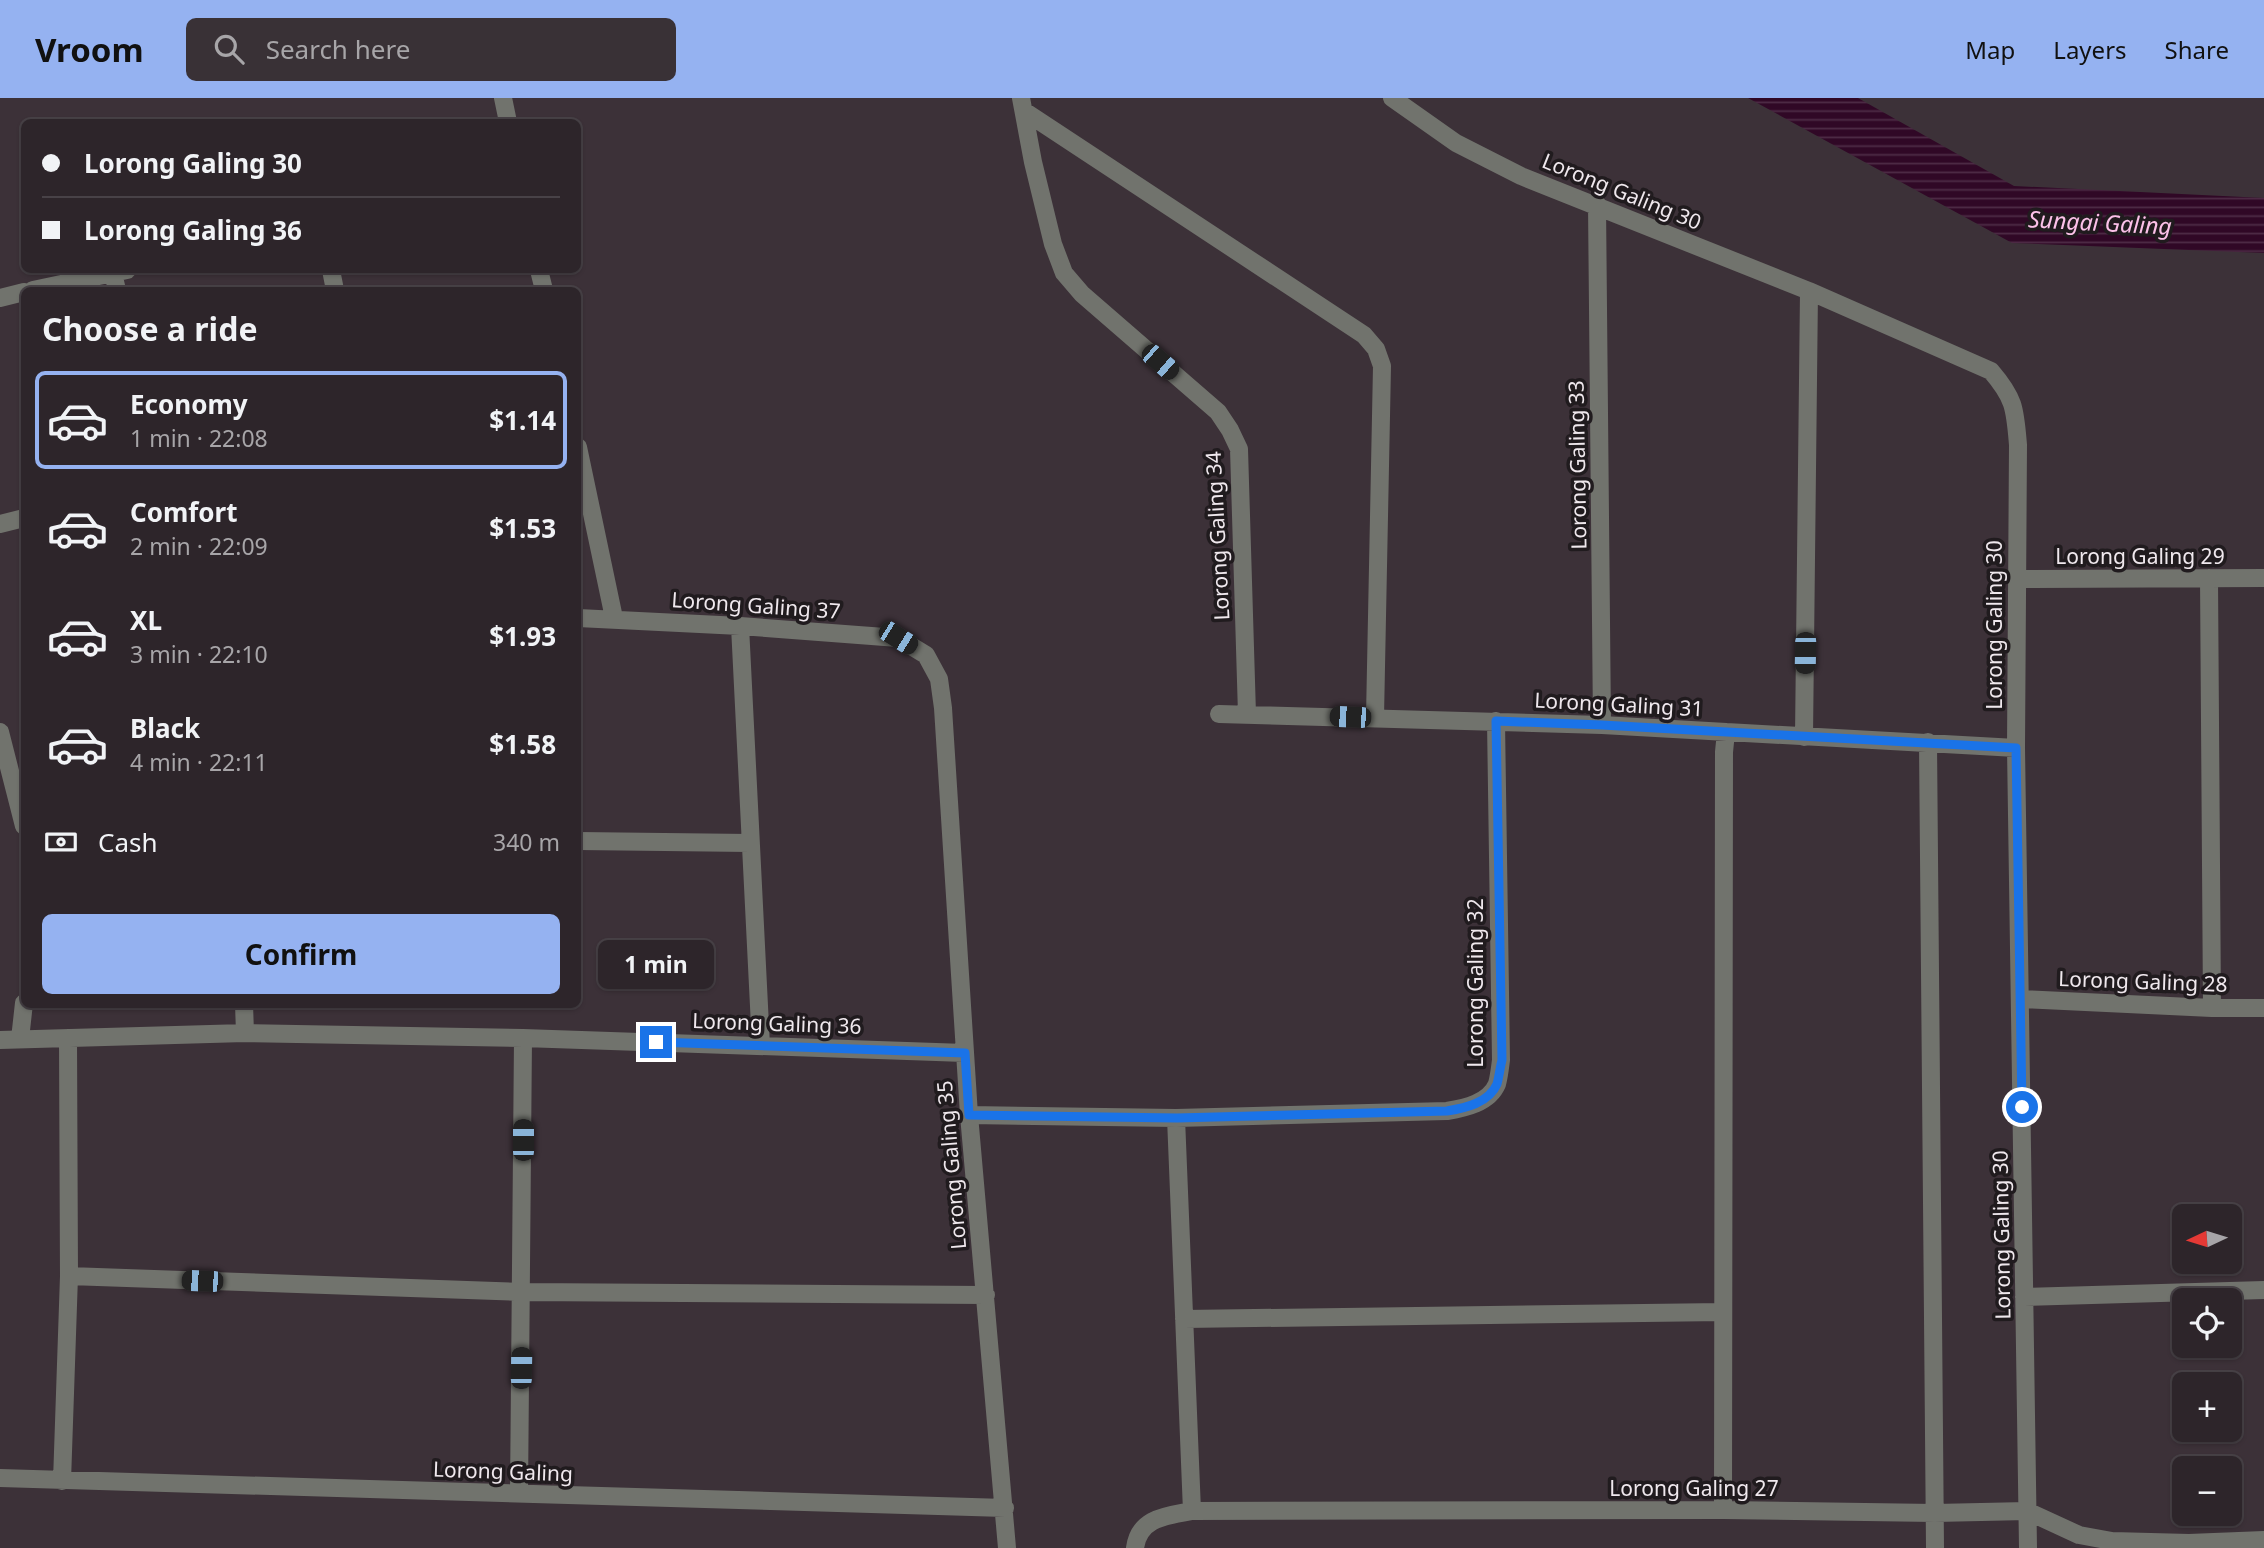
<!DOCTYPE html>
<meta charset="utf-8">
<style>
body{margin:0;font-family:"Noto Sans",sans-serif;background:#393136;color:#f1f3f6;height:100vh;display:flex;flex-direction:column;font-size:26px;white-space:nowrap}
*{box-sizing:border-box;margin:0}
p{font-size:23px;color:#a7a5a8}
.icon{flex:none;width:38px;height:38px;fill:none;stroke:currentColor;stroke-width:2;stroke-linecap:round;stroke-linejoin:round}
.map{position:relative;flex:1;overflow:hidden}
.drawer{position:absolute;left:21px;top:189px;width:560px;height:721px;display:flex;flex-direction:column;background:#2d252a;border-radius:10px;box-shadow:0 2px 5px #0004,0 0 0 2px #484247}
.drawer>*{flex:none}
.top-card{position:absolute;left:21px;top:21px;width:560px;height:154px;border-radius:10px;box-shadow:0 2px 5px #0004,0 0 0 2px #484247;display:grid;align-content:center;height:154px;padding:0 21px;background:#2d252a}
.needle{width:46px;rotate:266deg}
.buttons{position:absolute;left:2172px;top:1106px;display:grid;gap:14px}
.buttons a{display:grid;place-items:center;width:70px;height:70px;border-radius:10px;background:#2d252a;box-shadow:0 2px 5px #0004,0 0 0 2px #484247;font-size:35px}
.end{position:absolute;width:32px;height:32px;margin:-16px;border:9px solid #1a73e8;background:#fff;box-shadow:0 0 0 4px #fff}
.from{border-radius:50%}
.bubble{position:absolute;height:49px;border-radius:10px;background:#2d252a;box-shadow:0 2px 5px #0004,0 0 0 2px #484247;font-size:23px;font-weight:700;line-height:49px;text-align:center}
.car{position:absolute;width:21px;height:42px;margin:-21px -10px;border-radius:9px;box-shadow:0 0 5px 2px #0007;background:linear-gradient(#222 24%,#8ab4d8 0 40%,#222 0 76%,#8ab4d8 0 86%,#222 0)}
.top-card b{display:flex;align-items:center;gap:24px;height:66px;font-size:26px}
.top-card b+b{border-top:2px solid #484247}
.top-card i{width:18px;height:18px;background:#f1f3f6}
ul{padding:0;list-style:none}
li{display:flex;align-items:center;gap:21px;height:98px;margin:0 14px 10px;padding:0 7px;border:4px solid transparent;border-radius:10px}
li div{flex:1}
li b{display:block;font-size:26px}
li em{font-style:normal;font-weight:700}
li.current{border-color:#95b2f1}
li>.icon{width:63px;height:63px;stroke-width:1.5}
h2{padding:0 21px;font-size:32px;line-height:84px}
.pay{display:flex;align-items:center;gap:18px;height:77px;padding:0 21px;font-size:26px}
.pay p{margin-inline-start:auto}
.primary-button{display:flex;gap:14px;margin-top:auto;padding:14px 21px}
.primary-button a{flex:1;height:80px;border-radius:10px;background:#95b2f1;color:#111;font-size:28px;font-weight:700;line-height:80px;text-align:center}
header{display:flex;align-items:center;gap:42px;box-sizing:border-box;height:98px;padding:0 35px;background:#95b2f1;color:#111}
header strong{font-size:33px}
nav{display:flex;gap:38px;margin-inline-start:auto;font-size:24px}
.search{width:490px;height:63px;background:#393136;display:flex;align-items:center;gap:18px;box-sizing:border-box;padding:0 24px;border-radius:10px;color:#a7a5a8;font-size:26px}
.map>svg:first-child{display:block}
.water{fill:url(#water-rules)}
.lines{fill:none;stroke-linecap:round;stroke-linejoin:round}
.minor{stroke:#71736d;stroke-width:18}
.route{stroke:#1a73e8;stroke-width:9}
.labels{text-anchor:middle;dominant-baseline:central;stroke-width:7;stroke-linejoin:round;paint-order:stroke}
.street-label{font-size:21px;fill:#efe8ed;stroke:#201b1e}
.water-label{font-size:23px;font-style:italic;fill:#fcc1e9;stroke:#201b1e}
</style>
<header>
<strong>Vroom</strong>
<div class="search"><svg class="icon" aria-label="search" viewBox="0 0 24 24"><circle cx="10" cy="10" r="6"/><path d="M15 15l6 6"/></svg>Search here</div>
<nav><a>Map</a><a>Layers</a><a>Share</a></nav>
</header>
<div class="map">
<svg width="2264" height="1450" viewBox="0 0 2264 1450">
<defs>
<pattern id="water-rules" width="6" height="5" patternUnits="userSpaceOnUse" patternTransform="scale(1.75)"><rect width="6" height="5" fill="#300826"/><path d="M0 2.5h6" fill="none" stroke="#4e2c46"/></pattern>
</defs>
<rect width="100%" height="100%" fill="#3c3138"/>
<path class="water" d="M1748,0H1858L2014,88L2264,100V155L2012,145Z"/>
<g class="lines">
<path class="minor" d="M503,0L508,24
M1021,0L1033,64L1053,146L1064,175L1082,196L1218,314L1230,332L1239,351L1247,616
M1392,0L1456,45L1521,78L1809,193L1991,273C2015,301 2015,311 2018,347L2016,650L2028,1450
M1024,13L1364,237L1376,251L1382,268L1375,619
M1597,106L1602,627
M331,172L335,192
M539,172L544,192
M113,175L117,192
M33,192L127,172
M0,200L24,194
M578,349L614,520
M0,426L24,420
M2209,480L2212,910
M2017,481L2264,480
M578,520L740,528L898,540L926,557L939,581L943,610L969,1017L1007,1450
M740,528L761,948
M1219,616L1602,627L2016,650
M0,634L24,728
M1804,639L1809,193
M1928,644L1935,1450
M578,743L750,745
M2021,901L2212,910H2264
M244,906L245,935
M20,941L24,905
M0,942L245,935L523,940L965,955
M969,1017L1176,1020L1447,1013C1465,1010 1489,1005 1497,986C1499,979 1500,970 1501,962L1496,623
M1176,1020L1192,1413
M69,1178L522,1194L986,1197
M2024,1199L2264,1192
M1184,1221L1723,1214
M0,1380L1005,1410
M62,1383L69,1178L68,940
M519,1396L523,940
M1723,1412L1724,654L1726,634
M1135,1450C1139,1419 1167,1418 1192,1413L1723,1412L1935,1415L2027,1413L2079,1437L2112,1443L2189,1445L2264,1442"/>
</g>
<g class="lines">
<path class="route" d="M656,944L965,955L969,1017L1177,1020L1447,1013C1465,1010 1489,1005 1497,986C1499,979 1500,970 1502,962L1496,623L1602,627L2016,650L2022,1009"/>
</g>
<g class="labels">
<g class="street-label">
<text transform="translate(1622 93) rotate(22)">Lorong Galing 30</text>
<text transform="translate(1577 367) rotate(-91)">Lorong Galing 33</text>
<text transform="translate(1217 438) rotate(-93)">Lorong Galing 34</text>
<text x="2140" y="458">Lorong Galing 29</text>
<text transform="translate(756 507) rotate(4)">Lorong Galing 37</text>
<text transform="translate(1994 527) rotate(-90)">Lorong Galing 30</text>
<text transform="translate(1619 606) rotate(3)">Lorong Galing 31</text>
<text transform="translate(2143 883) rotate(2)">Lorong Galing 28</text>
<text transform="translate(1475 885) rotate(-90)">Lorong Galing 32</text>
<text transform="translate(777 925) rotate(2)">Lorong Galing 36</text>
<text transform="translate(951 1067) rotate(-95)">Lorong Galing 35</text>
<text transform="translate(2001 1137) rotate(-91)">Lorong Galing 30</text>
<text transform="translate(503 1373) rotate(2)">Lorong Galing</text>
<text x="1694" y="1390">Lorong Galing 27</text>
</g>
<g class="water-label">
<text transform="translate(2100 124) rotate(3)">Sungai Galing</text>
</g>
</g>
</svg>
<div class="buttons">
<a><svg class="needle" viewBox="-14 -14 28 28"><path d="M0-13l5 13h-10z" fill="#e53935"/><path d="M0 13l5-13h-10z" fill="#a7a5a8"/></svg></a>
<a><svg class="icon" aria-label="locate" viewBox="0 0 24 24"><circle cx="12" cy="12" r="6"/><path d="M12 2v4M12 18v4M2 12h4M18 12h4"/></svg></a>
<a>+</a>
<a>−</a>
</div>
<i class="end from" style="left:2022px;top:1009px"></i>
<i class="end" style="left:656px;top:944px"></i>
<div class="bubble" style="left:598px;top:842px;width:116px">1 min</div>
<i class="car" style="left:1160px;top:264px;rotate:131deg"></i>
<i class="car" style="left:898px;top:540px;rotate:122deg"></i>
<i class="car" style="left:1805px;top:555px;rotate:181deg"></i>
<i class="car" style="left:1350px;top:619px;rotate:272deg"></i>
<i class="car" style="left:523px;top:1042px;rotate:0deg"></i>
<i class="car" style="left:202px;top:1183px;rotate:272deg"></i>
<i class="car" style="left:521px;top:1270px;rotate:1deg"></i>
<div class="top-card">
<b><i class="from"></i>Lorong Galing 30</b>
<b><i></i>Lorong Galing 36</b>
</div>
<section class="drawer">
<h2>Choose a ride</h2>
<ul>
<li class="current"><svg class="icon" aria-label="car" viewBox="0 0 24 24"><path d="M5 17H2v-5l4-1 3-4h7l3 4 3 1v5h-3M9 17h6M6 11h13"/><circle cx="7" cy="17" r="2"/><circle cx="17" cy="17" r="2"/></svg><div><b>Economy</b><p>1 min · 22:08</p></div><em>$1.14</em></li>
<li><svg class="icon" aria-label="car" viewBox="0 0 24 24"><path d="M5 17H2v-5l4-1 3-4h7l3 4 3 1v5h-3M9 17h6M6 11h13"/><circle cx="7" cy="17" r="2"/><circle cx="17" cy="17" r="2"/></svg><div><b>Comfort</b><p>2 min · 22:09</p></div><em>$1.53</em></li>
<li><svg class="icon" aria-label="car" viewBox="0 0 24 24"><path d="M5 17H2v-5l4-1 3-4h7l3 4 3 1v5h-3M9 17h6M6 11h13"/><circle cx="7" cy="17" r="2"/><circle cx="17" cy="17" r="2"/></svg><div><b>XL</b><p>3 min · 22:10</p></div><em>$1.93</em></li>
<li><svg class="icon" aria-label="car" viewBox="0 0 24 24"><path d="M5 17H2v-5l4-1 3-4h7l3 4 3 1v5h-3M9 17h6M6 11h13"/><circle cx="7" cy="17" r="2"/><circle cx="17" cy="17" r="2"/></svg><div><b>Black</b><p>4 min · 22:11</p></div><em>$1.58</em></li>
</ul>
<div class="pay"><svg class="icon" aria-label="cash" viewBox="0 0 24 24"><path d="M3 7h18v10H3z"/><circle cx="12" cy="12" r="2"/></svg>Cash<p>340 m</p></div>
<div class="primary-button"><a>Confirm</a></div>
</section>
</div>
